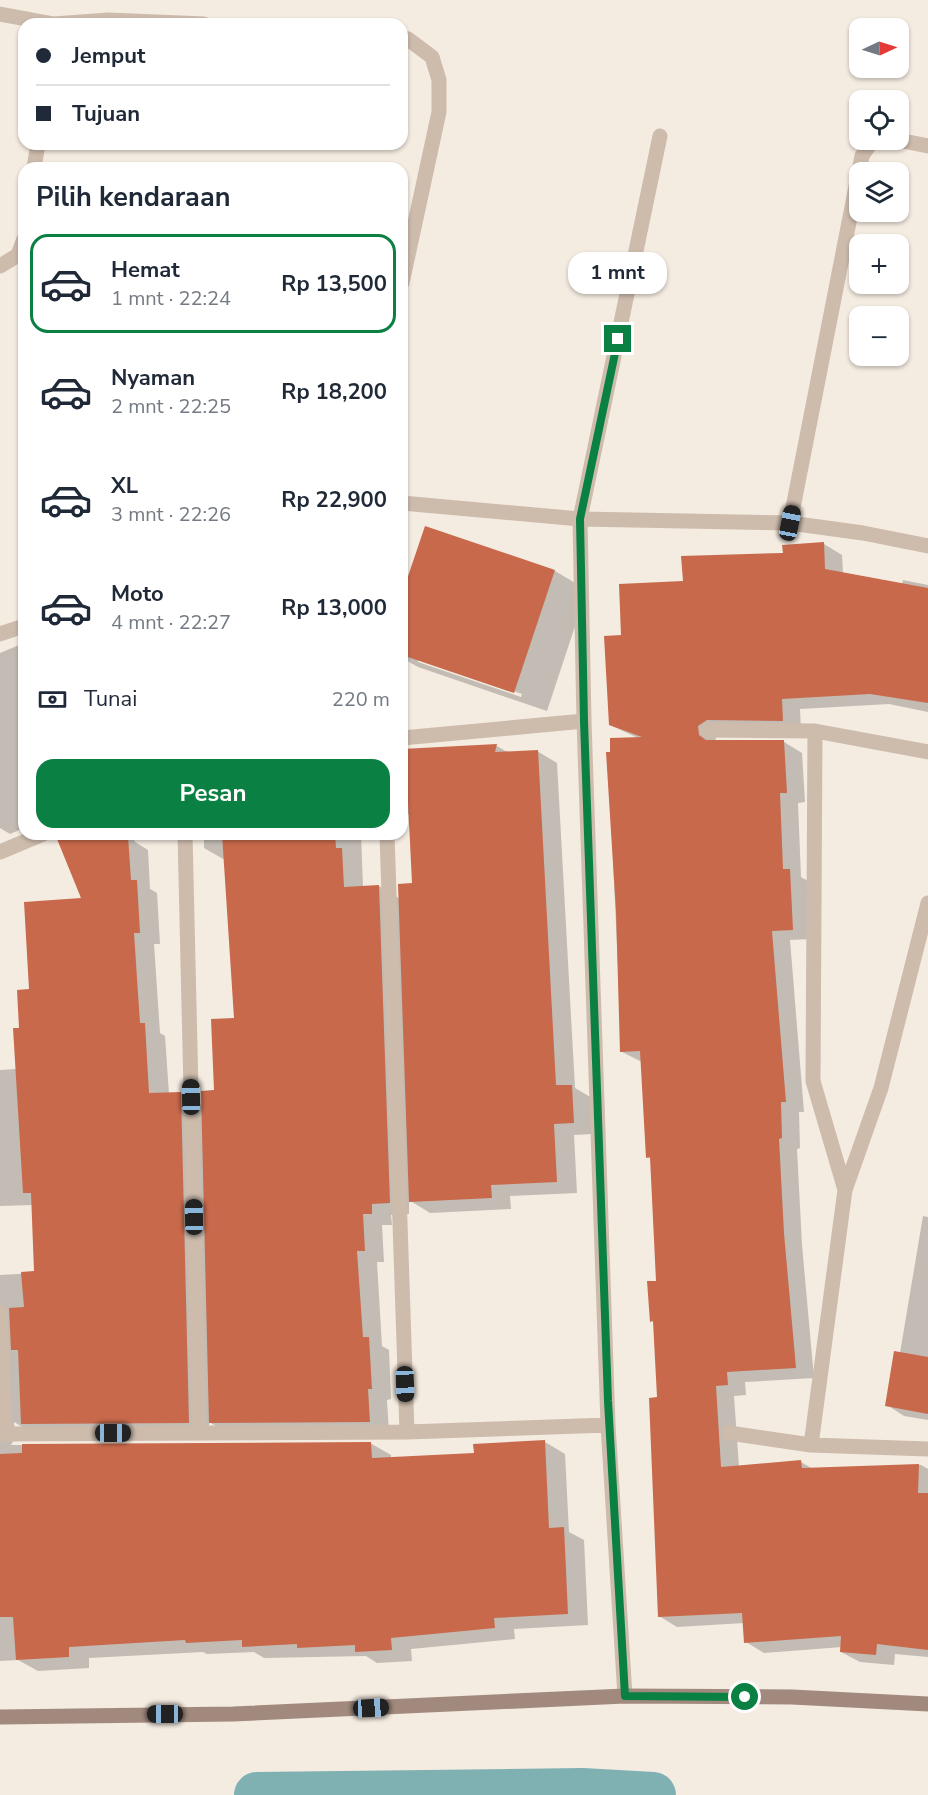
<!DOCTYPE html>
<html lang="id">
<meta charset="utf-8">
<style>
body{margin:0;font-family:"Nunito Sans",sans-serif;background:#f6f6f7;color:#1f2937;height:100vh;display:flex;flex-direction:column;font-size:22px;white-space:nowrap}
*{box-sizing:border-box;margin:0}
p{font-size:20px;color:#747a83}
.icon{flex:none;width:33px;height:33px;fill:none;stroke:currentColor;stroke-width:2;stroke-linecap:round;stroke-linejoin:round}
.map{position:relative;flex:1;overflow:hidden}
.sheet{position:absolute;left:18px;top:162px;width:390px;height:678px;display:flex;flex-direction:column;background:#fff;border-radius:18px;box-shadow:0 2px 4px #0004}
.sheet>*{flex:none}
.banner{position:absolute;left:18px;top:18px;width:390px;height:132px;border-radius:18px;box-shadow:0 2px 4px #0004;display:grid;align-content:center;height:132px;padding:0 18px;background:#fff}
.needle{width:39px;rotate:86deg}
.controls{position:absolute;left:849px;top:18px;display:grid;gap:12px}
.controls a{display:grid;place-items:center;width:60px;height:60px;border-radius:12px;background:#fff;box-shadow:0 2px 4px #0004;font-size:30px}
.end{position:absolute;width:27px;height:27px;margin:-14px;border:8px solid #0b8043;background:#fff;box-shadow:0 0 0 3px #fff}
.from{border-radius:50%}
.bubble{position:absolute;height:42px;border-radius:18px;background:#fff;box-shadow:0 2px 4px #0004;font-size:20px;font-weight:700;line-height:42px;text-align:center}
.car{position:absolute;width:18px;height:36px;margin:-18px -9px;border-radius:8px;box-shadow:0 0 4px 2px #0007;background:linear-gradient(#222 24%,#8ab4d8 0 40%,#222 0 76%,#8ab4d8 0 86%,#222 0)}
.banner b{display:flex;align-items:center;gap:21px;height:57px;font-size:22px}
.banner b+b{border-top:2px solid #e0e1e3}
.banner i{width:15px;height:15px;background:#1f2937}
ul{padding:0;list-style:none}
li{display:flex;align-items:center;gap:18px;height:99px;margin:0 12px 9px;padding:0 6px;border:3px solid transparent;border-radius:18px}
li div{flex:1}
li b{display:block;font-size:22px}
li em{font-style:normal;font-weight:700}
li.active{border-color:#0b8043}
li>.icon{width:54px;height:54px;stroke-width:1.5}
h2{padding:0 18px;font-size:27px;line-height:72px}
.pay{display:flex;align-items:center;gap:15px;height:66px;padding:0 18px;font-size:22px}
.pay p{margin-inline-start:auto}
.action{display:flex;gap:12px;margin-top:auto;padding:12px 18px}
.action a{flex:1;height:69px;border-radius:18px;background:#0b8043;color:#fff;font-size:24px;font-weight:700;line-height:69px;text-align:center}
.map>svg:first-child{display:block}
.shadow{fill:#0003;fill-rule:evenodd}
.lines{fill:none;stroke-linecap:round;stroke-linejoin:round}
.canal{stroke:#7fb0b2;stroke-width:46}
.building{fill:#c8694b}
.street{stroke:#cdbbac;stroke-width:15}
.secondary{stroke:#a18a7d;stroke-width:15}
.route{stroke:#0b8043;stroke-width:8}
</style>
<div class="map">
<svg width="928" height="1795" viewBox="0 0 928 1795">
<rect width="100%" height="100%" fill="#f4ebe1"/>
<path class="shadow" d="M426,528L555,571L587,590L547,711L418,667L402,658V599ZM418,659L522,694L521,697L418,662Z
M824,544L842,555L843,573L902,584L903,580L928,585V712L889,704L800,709L801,731L717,735L715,741L784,742L802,753L805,802L798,803L801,877L808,881L811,939L790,940L804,1112H799L800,1148L797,1149L802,1245L814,1378L745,1382L746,1395L734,1396L739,1467L801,1462L813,1469L921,1465L928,1469V1657L895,1654L894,1665L860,1662L841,1652L842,1647L764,1653L746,1642L744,1623L677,1627L659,1616L658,1399L655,1323L652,1321L658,1282L652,1160L647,1157L642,1062L622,1052L608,754L638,738L610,725L623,636L684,582Z
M24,643V828L10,834L0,828V653Z
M497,746L509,753L537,751L557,763L575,1088L592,1098L593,1134L574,1135L577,1193L510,1196L511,1209L430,1213L409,1200V1214L391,1215L392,1225H382L384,1262H377L382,1346L389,1350L391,1399L387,1400L389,1433L230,1434L209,1422V1434L36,1435L14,1422L15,1438L11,1445L370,1443L391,1455V1459L475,1455L545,1442L565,1454L569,1532L584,1540L588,1625L514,1629L515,1639L411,1649L412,1661L377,1663L366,1656L264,1658L254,1652L207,1654L203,1652L89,1658V1668L38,1671L18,1660L0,1661V1275L36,1273L33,1205L0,1206V1070L16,1069L21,1029L31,991L81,900L80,884H84L81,834H132L135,842L148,850L150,889L157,893L160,944H154L160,1033L165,1036L169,1094L181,1093L203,1106L216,1091L236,1019L225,860L204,848V834H361L363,887L379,886L400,899L414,885L410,814H402V751Z
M923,1216L928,1217V1420L904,1416L887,1405L900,1353Z"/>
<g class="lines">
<path class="canal" d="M257,1795L582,1791L653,1795"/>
</g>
<path class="building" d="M425,526L555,570L514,693L402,655V594Z
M824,542L825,569L928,588V703L870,694L782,699L783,721L707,720L698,726L699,735L706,740H784L787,793H780L783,869H790L793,930L772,931L786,1102H781L782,1138L779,1139L784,1233L796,1368L727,1372L728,1385L716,1386L721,1467L801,1460L802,1468L919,1464L918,1493H928V1650L877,1644L876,1655L840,1652L841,1636L744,1643L742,1613L658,1617L649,1398L657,1397L653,1321L650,1322L647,1281H656L650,1157L646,1158L640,1051L620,1052L616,911L606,752H610V738L642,737L609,725L604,636L621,635L619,584L683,581L681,556L783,553L782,545Z
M497,744L495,752L538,750L556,1085H572L574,1123L554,1124L557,1182L491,1185L492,1198L409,1202L398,884L412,883L408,802L402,803V749Z
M222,834H335L336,848H342L344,887L379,885L390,1203L372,1204V1214H363L365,1251H357L363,1337H369L372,1389H368L370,1422L209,1423L201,1091L214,1090L211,1019L234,1018Z
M128,836L131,880H137L140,933H134L140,1023H145L149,1093L181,1092L189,1423L21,1424L18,1350H11L9,1308L24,1307L21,1272L34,1271L31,1193H23L13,1028H19L17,990L29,989L24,902L81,898L57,839Z
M894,1351L928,1357V1414L885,1406Z
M545,1440L549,1528L564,1527L568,1614L494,1618L495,1628L391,1638L392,1650L355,1652V1645L297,1648V1644L242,1647V1640L186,1643L185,1640L69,1647V1657L16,1660L13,1617H0V1454L22,1453V1444L371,1442L372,1458L474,1453L473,1444Z"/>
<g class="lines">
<path class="street" d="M0,14L54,24L108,20L204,24
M402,38L408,39L432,57L439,80V112L402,283
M898,140L928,146
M34,168L38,144
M0,266L18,255L24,239
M402,503L580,519L790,523L863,533L928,546
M790,523L862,156L870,144L879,140
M0,634L24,626
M707,730L815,731
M402,738L584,721
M185,834L199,1433
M387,834L407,1432
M0,852L43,834
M845,1190L881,1088L928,903
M0,1312L5,1434
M729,1433L811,1445L928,1449
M0,1434L407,1432L608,1425
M811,1445L845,1190L813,1081L815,731L928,752
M625,1696L608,1425L584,721L580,519L660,136"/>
<path class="secondary" d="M0,1717L233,1714L625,1696L792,1697L928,1704"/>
</g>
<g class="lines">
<path class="route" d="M618,339L580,519L584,721L608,1401L625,1696L745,1697"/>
</g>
</svg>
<div class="controls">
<a><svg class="needle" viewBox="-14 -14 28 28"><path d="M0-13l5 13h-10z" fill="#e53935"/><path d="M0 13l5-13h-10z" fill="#747a83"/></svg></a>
<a><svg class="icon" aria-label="locate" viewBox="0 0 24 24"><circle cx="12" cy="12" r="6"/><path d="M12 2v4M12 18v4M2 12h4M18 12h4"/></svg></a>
<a><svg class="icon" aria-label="layers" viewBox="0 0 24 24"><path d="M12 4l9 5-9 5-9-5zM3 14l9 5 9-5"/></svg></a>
<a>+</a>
<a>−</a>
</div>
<i class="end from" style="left:745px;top:1697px"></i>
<i class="end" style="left:618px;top:339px"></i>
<div class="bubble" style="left:568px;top:252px;width:99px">1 mnt</div>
<i class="car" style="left:790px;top:523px;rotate:11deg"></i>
<i class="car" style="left:191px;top:1097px;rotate:359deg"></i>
<i class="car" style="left:194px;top:1217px;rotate:359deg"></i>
<i class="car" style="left:405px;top:1384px;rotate:178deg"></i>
<i class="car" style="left:113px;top:1433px;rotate:90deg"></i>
<i class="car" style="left:371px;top:1708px;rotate:87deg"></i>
<i class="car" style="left:165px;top:1714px;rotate:270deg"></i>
<div class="banner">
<b><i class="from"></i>Jemput</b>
<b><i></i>Tujuan</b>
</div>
<section class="sheet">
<h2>Pilih kendaraan</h2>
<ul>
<li class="active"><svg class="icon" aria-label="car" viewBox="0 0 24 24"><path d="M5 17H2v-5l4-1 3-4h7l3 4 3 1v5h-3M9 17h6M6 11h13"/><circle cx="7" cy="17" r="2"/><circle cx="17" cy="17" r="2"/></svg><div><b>Hemat</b><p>1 mnt · 22:24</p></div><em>Rp 13,500</em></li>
<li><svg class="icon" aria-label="car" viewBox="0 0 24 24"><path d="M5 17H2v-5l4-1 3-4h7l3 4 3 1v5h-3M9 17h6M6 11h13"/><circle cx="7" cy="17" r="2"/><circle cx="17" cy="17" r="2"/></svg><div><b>Nyaman</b><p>2 mnt · 22:25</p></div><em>Rp 18,200</em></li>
<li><svg class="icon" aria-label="car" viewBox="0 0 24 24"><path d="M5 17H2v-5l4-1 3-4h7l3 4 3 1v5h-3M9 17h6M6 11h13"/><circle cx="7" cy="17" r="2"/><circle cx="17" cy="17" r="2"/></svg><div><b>XL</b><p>3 mnt · 22:26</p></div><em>Rp 22,900</em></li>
<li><svg class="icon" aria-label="car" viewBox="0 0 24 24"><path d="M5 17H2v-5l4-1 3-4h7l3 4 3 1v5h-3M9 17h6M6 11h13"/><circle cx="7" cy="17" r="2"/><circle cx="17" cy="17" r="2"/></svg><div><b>Moto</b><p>4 mnt · 22:27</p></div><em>Rp 13,000</em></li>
</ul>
<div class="pay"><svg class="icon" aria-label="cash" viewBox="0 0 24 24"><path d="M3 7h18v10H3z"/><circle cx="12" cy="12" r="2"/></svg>Tunai<p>220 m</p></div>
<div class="action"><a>Pesan</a></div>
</section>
</div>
